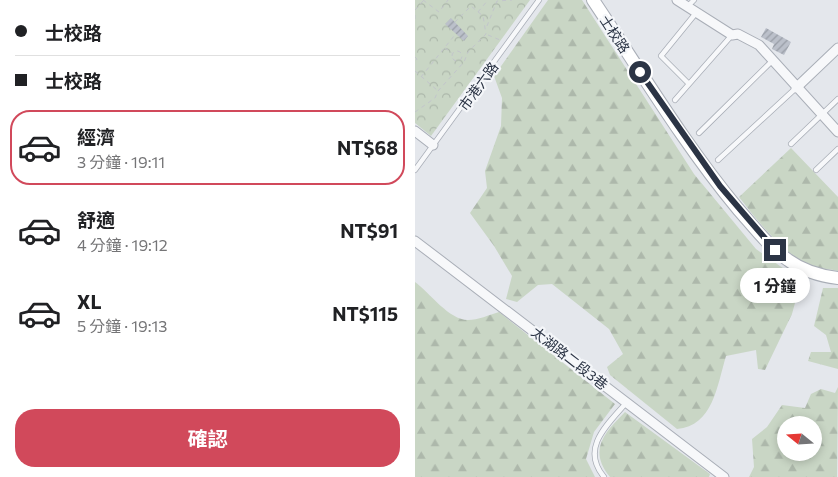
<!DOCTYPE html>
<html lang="zh-TW">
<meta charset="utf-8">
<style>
body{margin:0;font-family:Commissioner,"Noto Sans TC",sans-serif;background:#f6f6f6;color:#202124;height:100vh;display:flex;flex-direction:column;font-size:19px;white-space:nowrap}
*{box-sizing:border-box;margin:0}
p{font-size:16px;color:#757577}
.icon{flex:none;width:28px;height:28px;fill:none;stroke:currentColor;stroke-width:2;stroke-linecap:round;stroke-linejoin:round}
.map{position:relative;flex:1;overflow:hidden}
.details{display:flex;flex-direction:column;background:#fff;width:415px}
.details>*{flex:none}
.guide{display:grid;align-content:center;height:110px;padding:0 15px;background:#fff}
.needle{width:32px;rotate:288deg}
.tools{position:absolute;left:362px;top:416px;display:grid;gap:10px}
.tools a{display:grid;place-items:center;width:45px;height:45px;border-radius:50%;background:#fff;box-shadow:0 2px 8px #0003;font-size:25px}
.end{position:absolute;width:22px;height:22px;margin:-11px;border:6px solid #2b3445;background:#fff;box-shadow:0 0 0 2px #fff}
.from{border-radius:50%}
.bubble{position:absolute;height:35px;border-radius:18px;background:#fff;box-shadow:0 2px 8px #0003;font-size:16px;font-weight:700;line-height:35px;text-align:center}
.guide b{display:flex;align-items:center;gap:18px;height:48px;font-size:19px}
.guide b+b{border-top:1px solid #e0e0e0}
.guide i{width:12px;height:12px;background:#202124}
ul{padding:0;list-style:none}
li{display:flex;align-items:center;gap:15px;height:75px;margin:0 10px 8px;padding:0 5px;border:2px solid transparent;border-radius:20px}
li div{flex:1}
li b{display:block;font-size:19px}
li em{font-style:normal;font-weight:700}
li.selected{border-color:#d1495b}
li>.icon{width:45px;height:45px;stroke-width:1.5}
.action{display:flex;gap:10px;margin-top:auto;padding:10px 15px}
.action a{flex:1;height:58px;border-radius:20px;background:#d1495b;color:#fff;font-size:20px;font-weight:700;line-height:58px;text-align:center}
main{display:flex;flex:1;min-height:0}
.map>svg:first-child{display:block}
.forest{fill:url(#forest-firs);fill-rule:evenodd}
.park{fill:url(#park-crowns)}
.building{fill:url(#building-hatch)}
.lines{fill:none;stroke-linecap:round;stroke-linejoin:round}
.lane-casing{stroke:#a9aeb7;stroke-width:6}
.street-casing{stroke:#a9aeb7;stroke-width:11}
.secondary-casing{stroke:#a9aeb7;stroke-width:14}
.path{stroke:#c2c5cb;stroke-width:1;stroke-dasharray:4 4;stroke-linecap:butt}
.lane{stroke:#f7f8fa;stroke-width:4.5}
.street{stroke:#f7f8fa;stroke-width:9}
.secondary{stroke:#fff;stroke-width:12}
.route{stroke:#2b3445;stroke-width:6}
.labels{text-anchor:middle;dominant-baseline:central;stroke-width:4.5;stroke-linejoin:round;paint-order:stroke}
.street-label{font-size:14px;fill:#2b3445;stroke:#f4f6f9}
</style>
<main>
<section class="details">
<div class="guide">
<b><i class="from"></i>士校路</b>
<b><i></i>士校路</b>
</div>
<ul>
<li class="selected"><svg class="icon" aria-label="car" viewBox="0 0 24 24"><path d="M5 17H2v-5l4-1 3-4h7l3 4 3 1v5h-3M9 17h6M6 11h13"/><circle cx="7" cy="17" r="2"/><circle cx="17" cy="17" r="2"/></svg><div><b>經濟</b><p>3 分鐘 · 19:11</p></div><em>NT$68</em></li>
<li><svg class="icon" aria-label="car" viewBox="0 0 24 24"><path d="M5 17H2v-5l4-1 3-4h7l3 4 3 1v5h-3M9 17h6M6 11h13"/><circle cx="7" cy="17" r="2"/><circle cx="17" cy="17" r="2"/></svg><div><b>舒適</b><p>4 分鐘 · 19:12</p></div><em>NT$91</em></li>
<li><svg class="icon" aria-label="car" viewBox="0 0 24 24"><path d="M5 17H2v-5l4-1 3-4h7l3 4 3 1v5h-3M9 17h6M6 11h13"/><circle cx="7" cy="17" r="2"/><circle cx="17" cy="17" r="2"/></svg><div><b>XL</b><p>5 分鐘 · 19:13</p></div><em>NT$115</em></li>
</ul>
<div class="action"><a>確認</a></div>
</section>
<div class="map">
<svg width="423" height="477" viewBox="0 0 423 477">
<defs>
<pattern id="forest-firs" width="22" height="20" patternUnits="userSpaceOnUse" patternTransform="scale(1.25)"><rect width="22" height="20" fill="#c9d6c5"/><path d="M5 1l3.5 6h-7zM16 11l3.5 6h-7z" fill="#adb8ab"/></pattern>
<pattern id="park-crowns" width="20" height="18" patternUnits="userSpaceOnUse" patternTransform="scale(1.25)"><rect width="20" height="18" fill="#c9d6c5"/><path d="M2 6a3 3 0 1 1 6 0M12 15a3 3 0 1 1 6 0" fill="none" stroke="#adb8ab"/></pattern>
<pattern id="building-hatch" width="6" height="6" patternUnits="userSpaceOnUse" patternTransform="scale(1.25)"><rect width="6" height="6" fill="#bbc0ca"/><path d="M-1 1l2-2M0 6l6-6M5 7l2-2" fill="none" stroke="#989da6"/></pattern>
</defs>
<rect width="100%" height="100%" fill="#e4e7ec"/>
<path class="forest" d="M133,0H167L279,174L341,249L386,281L377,314L350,370L343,369L341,350L311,356C302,386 298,426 262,429L195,375L192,367L208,354L194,329L137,284L123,285L102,302L91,299L97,276L79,246L55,213L72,188L70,171L86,126L87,98L79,76Z
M376,148L423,197V271C415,269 407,269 400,267C372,259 341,219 324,197Z
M0,282C15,293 34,320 53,320C63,320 74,315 84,312L200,404L179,432L171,459L180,477H0Z
M408,288H423V369L393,361L396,352H416L411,335L399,326Z
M423,387L422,477H334L339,467L337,439L352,427L367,405L390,408L396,394L406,389L420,393ZM371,425H399V452H371Z
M210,412L295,474L294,477H195C173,450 189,433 210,412Z"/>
<path class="park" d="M0,0H115L16,136L0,123Z"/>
<path class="building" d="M36,18L53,36L49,41L30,24Z
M351,28L376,42L369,55L357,49L359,44L346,37Z"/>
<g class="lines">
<g class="lane-casing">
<path id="lane" d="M272,7L279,0
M274,84L246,56L281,13
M260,100L317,35
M284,133L357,61
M376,144L423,99
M303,160L381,88
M0,170L124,0
M401,170L423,149
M189,477C165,448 192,425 212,402"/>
</g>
<g class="street-casing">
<path id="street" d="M262,0L317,35L323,34L344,45L423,132
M381,88L423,48
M0,131L18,145
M0,241L309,477"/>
</g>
<g class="secondary-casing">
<path id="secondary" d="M178,0C225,70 269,144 323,209C339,227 354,247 373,260C388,271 406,276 423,278"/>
</g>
<path class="path" d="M8,0L24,12L33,0
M0,10L8,1
M63,12L73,0
M0,15V21
M72,26L82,1L97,0
M73,35L85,40
M30,48L37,53
M37 56a5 5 0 1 1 10 0a5 5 0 1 1-10 0Z
M0,57L2,59L0,63
M0,71L22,90
M6,77L39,36L43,35
M0,112L20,98L23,91L49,62L53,52L71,34L68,16L56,6L40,22"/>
<use href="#lane" class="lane"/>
<use href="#street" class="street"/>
<use href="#secondary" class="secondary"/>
</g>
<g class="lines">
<path class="route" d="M225,72L305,186L360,250"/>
</g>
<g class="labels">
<g class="street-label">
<text transform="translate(200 34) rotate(57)">士校路</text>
<text transform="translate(63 86) rotate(-54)">市港六路</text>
<text transform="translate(155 358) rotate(38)">太湖路二段3巷</text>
</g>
</g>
</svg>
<div class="tools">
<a><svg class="needle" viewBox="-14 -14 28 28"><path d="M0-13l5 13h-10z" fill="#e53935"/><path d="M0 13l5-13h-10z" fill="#757577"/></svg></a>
</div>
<i class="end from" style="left:225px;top:72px"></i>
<i class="end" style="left:360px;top:250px"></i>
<div class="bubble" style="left:325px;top:268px;width:70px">1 分鐘</div>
</div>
</main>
